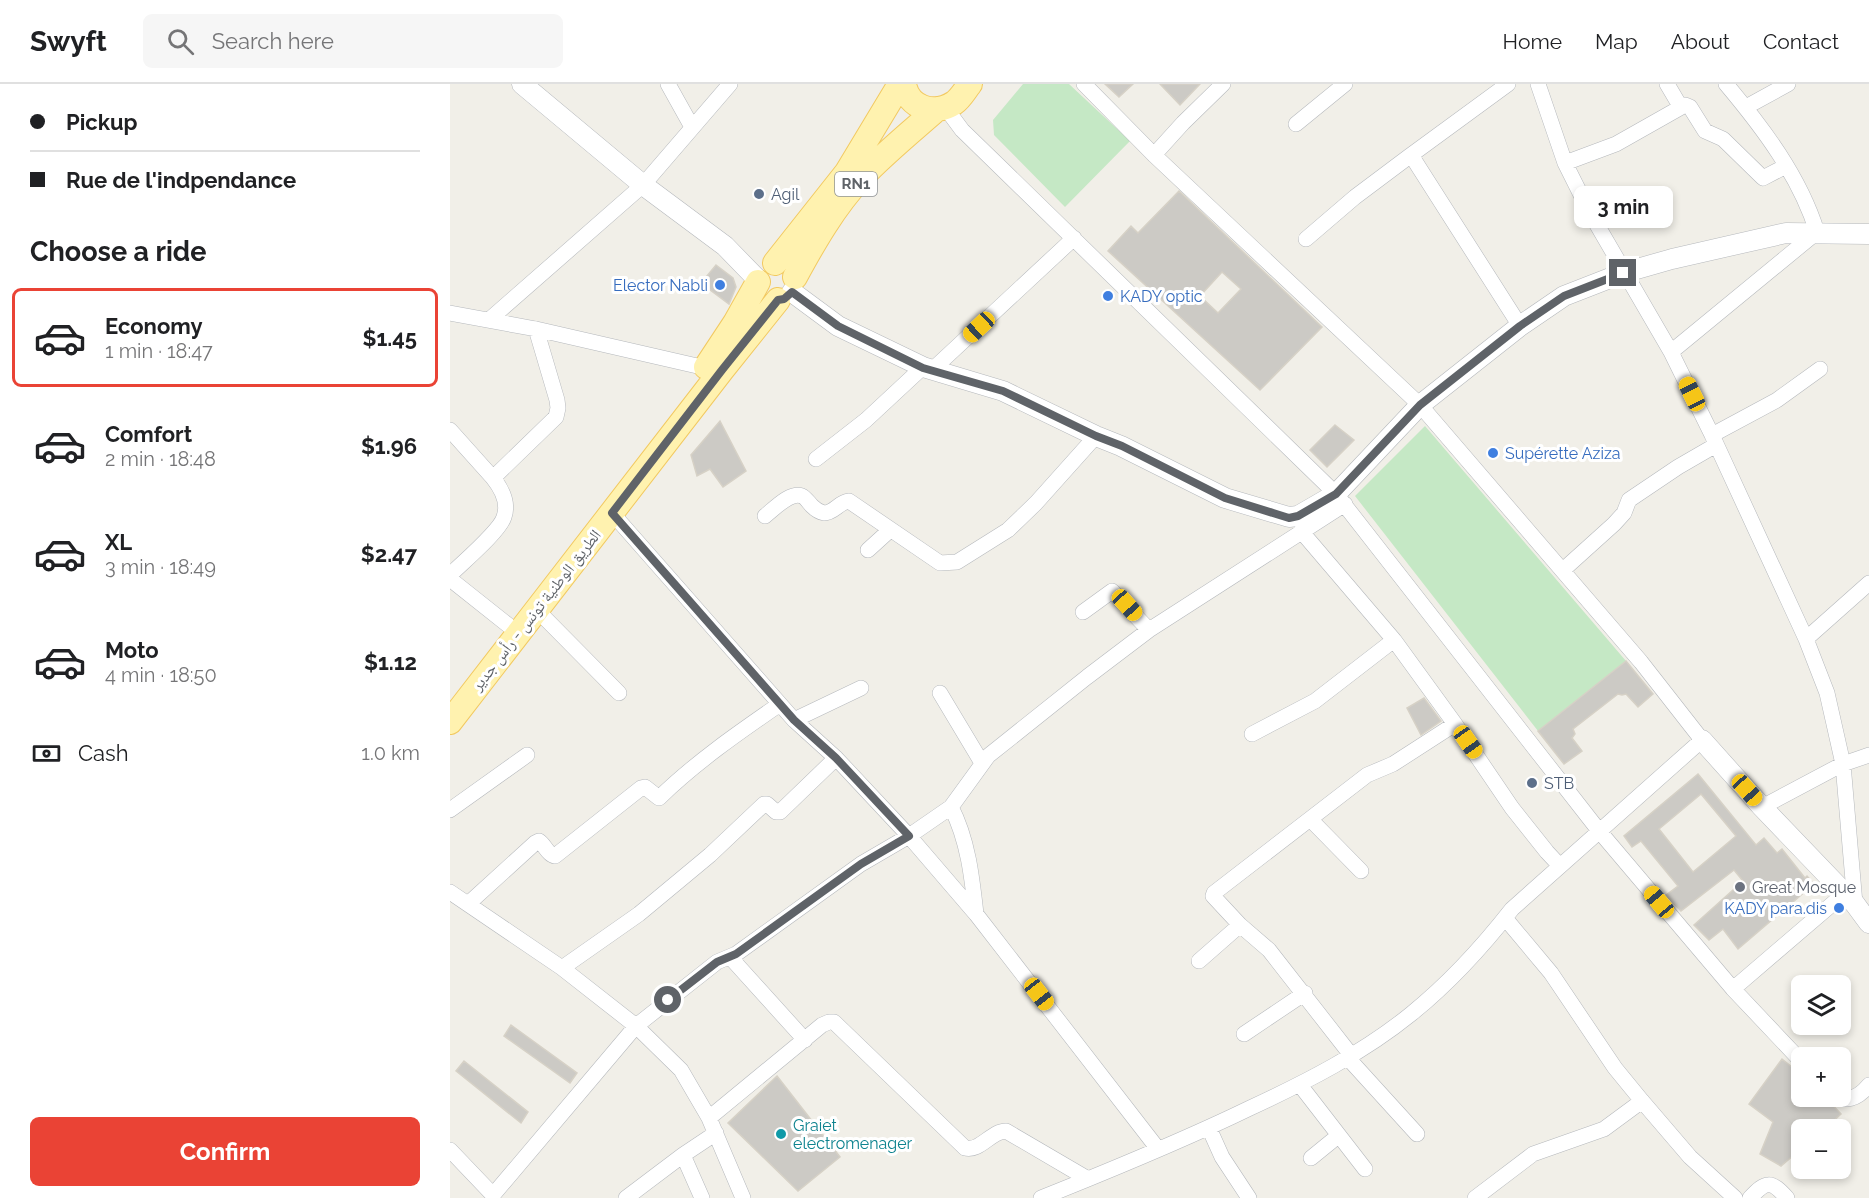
<!DOCTYPE html>
<meta charset="utf-8">
<style>
body{margin:0;font-family:Raleway,"Noto Naskh Arabic",sans-serif;background:#f6f6f6;color:#202124;height:100vh;display:flex;flex-direction:column;font-size:22px;white-space:nowrap}
*{box-sizing:border-box;margin:0}
p{font-size:20px;color:#757577}
.icon{flex:none;width:33px;height:33px;fill:none;stroke:currentColor;stroke-width:2;stroke-linecap:round;stroke-linejoin:round}
.map{position:relative;flex:1;overflow:hidden}
.details{display:flex;flex-direction:column;background:#fff;width:450px}
.details>*{flex:none}
.hud{display:grid;align-content:center;height:132px;padding:0 30px;background:#fff}
.buttons{position:absolute;left:1341px;top:891px;display:grid;gap:12px}
.buttons a{display:grid;place-items:center;width:60px;height:60px;border-radius:9px;background:#fff;box-shadow:0 3px 9px #0003;font-size:30px}
.end{position:absolute;width:27px;height:27px;margin:-14px;border:8px solid #5f6368;background:#fff;box-shadow:0 0 0 3px #fff}
.from{border-radius:50%}
.bubble{position:absolute;height:42px;border-radius:9px;background:#fff;box-shadow:0 3px 9px #0003;font-size:20px;font-weight:700;line-height:42px;text-align:center}
.car{position:absolute;width:18px;height:36px;margin:-18px -9px;border-radius:8px;box-shadow:0 0 4px 2px #0007;background:linear-gradient(#f5c518 24%,#345 0 40%,#f5c518 0 76%,#345 0 86%,#f5c518 0)}
.hud b{display:flex;align-items:center;gap:21px;height:57px;font-size:22px}
.hud b+b{border-top:2px solid #e0e0e0}
.hud i{width:15px;height:15px;background:#202124}
ul{padding:0;list-style:none}
li{display:flex;align-items:center;gap:18px;height:99px;margin:0 12px 9px;padding:0 18px;border:3px solid transparent;border-radius:9px}
li div{flex:1}
li b{display:block;font-size:22px}
li em{font-style:normal;font-weight:700}
li.on{border-color:#ea4335}
li>.icon{width:54px;height:54px;stroke-width:1.5}
h2{padding:0 30px;font-size:27px;line-height:72px}
.pay{display:flex;align-items:center;gap:15px;height:66px;padding:0 30px;font-size:22px}
.pay p{margin-inline-start:auto}
.primary-button{display:flex;gap:12px;margin-top:auto;padding:12px 30px}
.primary-button a{flex:1;height:69px;border-radius:9px;background:#ea4335;color:#fff;font-size:24px;font-weight:700;line-height:69px;text-align:center}
header{display:flex;align-items:center;gap:36px;box-sizing:border-box;height:84px;padding:0 30px;background:#fff;border-bottom:2px solid #e0e0e0}
header strong{font-size:28px}
nav{display:flex;gap:33px;margin-inline-start:auto;font-size:21px}
.search{width:420px;height:54px;background:#f6f6f6;display:flex;align-items:center;gap:15px;box-sizing:border-box;padding:0 21px;border-radius:9px;color:#757577;font-size:22px}
main{display:flex;flex:1;min-height:0}
.map>svg:first-child{display:block}
.green{fill:#c5e8c5}
.building{fill:#cccac5;stroke:#d6d1c6;stroke-width:1.5;fill-rule:evenodd}
.lines{fill:none;stroke-linecap:round;stroke-linejoin:round}
.minor-casing{stroke:#b5b8bc;stroke-width:16}
.tertiary-casing{stroke:#b5b8bc;stroke-width:21}
.primary-casing{stroke:#f2c960;stroke-width:26}
.minor{stroke:#fff;stroke-width:15}
.tertiary{stroke:#fff;stroke-width:20}
.primary{stroke:#fff2af;stroke-width:24}
.route{stroke:#5f6368;stroke-width:8}
.service-dot{fill:#5c6f8a;stroke:#fff;stroke-width:2}
.shop-dot{fill:#3f7fe0;stroke:#fff;stroke-width:2}
.worship-dot{fill:#6b7280;stroke:#fff;stroke-width:2}
.culture-dot{fill:#0f9aa8;stroke:#fff;stroke-width:2}
.labels{text-anchor:middle;dominant-baseline:central;stroke-width:6;stroke-linejoin:round;paint-order:stroke}
.shield{fill:#fff;stroke:#8f9295;stroke-width:1.5}
.shield-label{font-size:15px;font-weight:bold;fill:#5f6368}
.service-label{font-size:16px;fill:#4e5e75;stroke:#fff;text-anchor:start}
.shop-label{font-size:16px;fill:#366cbe;stroke:#fff;text-anchor:end}
.street-label{font-size:16px;fill:#5f6368;stroke:#fff}
.worship-label{font-size:16px;fill:#5b616d;stroke:#fff;text-anchor:start}
.culture-label{font-size:16px;fill:#0d838f;stroke:#fff;text-anchor:start}
</style>
<header>
<strong>Swyft</strong>
<div class="search"><svg class="icon" aria-label="search" viewBox="0 0 24 24"><circle cx="10" cy="10" r="6"/><path d="M15 15l6 6"/></svg>Search here</div>
<nav><a>Home</a><a>Map</a><a>About</a><a>Contact</a></nav>
</header>
<main>
<section class="details">
<div class="hud">
<b><i class="from"></i>Pickup</b>
<b><i></i>Rue de l'indpendance</b>
</div>
<h2>Choose a ride</h2>
<ul>
<li class="on"><svg class="icon" aria-label="car" viewBox="0 0 24 24"><path d="M5 17H2v-5l4-1 3-4h7l3 4 3 1v5h-3M9 17h6M6 11h13"/><circle cx="7" cy="17" r="2"/><circle cx="17" cy="17" r="2"/></svg><div><b>Economy</b><p>1 min · 18:47</p></div><em>$1.45</em></li>
<li><svg class="icon" aria-label="car" viewBox="0 0 24 24"><path d="M5 17H2v-5l4-1 3-4h7l3 4 3 1v5h-3M9 17h6M6 11h13"/><circle cx="7" cy="17" r="2"/><circle cx="17" cy="17" r="2"/></svg><div><b>Comfort</b><p>2 min · 18:48</p></div><em>$1.96</em></li>
<li><svg class="icon" aria-label="car" viewBox="0 0 24 24"><path d="M5 17H2v-5l4-1 3-4h7l3 4 3 1v5h-3M9 17h6M6 11h13"/><circle cx="7" cy="17" r="2"/><circle cx="17" cy="17" r="2"/></svg><div><b>XL</b><p>3 min · 18:49</p></div><em>$2.47</em></li>
<li><svg class="icon" aria-label="car" viewBox="0 0 24 24"><path d="M5 17H2v-5l4-1 3-4h7l3 4 3 1v5h-3M9 17h6M6 11h13"/><circle cx="7" cy="17" r="2"/><circle cx="17" cy="17" r="2"/></svg><div><b>Moto</b><p>4 min · 18:50</p></div><em>$1.12</em></li>
</ul>
<div class="pay"><svg class="icon" aria-label="cash" viewBox="0 0 24 24"><path d="M3 7h18v10H3z"/><circle cx="12" cy="12" r="2"/></svg>Cash<p>1.0 km</p></div>
<div class="primary-button"><a>Confirm</a></div>
</section>
<div class="map">
<svg width="1419" height="1114" viewBox="0 0 1419 1114">
<rect width="100%" height="100%" fill="#f1efe8"/>
<path class="green" d="M573,0H619L680,57L615,123L544,51L543,36Z
M975,342L1176,577L1088,647L905,412Z"/>
<path class="building" d="M655,0H683L669,13Z
M710,0H750L730,21Z
M729,107L872,243L810,306L658,167L681,142L688,149ZM772,188L791,205L768,229L750,212Z
M266,181L283,194L286,203L279,220L251,199Z
M270,337L296,387L273,403L260,385L247,392L241,371Z
M885,341L904,356L877,383L860,366Z
M1176,577L1203,610L1188,623L1176,610L1172,611L1168,610L1123,645L1125,650L1122,654L1132,667L1114,680L1088,647Z
M974,614L991,637L971,651L957,624Z
M1248,690L1306,761L1314,754L1327,769L1332,765L1355,794L1357,792L1364,800L1288,865L1273,845L1259,856L1244,841L1293,797L1284,786L1231,827L1216,811L1228,802L1191,757L1182,763L1174,752ZM1251,710L1286,752L1243,788L1209,745Z
M61,941L127,989L120,999L54,952Z
M1332,975L1352,991V1012H1374L1391,1030L1374,1046H1352V1064L1331,1082L1310,1070L1323,1038L1299,1020Z
M14,977L78,1028L71,1039L6,987Z
M327,992L390,1073L348,1107L278,1039Z"/>
<g class="lines">
<g class="minor-casing">
<path id="minor" d="M218,0L242,43
M1058,0L961,71L1070,242
M1088,0L1115,79L1139,127L1221,268L1262,351L1356,555L1377,609L1393,680L1405,820
M1217,0L1230,22
M495,23L512,46L886,410L1150,748L1283,905L1352,978
M1296,23L1338,0
M846,40L895,0
M704,71L733,39L773,0
M1115,79L1166,60L1235,21L1240,23L1255,47L1273,55L1313,94L1336,82
M856,155L905,113L961,71
M0,229L86,245L256,284
M39,236L193,101L280,0
M1221,268L1367,148C1350,93 1313,44 1276,0
M481,287L624,154
M0,346L43,394
M1262,351L1327,316L1370,285
M366,375L416,336L473,283
M162,429L344,636L386,674L459,752L526,830L708,1065
M315,432C323,426 340,407 352,412C355,413 359,419 362,422C365,425 369,428 374,429C384,429 389,418 399,417L490,479L507,478L558,446L586,419L646,352
M851,447L944,556L1005,640L1062,724L1097,768L1110,782
M418,466L440,446
M1113,486L1164,440L1174,429L1179,416L1228,383L1266,361
M0,491C12,479 50,447 54,433C59,419 51,404 43,394L106,333L108,324L107,316L86,245
M0,495L58,541
M86,525L169,609
M633,528L662,507L699,546
M1356,555L1419,499
M490,609L532,679
M344,636L411,604
M802,650L865,617L944,556
M501,723C518,756 522,793 526,830
M1312,723L1393,680L1419,671
M0,726L77,671
M860,735L911,787
M0,808L112,884L186,942L231,986L259,1034L293,1114
M18,820L85,759L89,757C95,761 98,771 105,772L191,704L195,703L209,714C246,678 288,649 330,620
M1055,834L1101,889L1165,984L1192,1017L1240,1073L1285,1114
M790,841L763,812L764,809L917,691L943,680L1005,640
M280,873L355,956
M749,877L790,841L819,866L901,971
M112,884L189,830L260,771L314,720H317L326,728H330L386,674
M1283,905L1395,809
M794,950L855,909
M897,973L967,1050
M850,1001L915,1085
M1386,1012C1399,1019 1410,1012 1419,1001
M259,1034L372,941L379,938H384L515,1064C530,1068 541,1047 556,1047L638,1095
M759,1044L772,1073L799,1114
M0,1066L43,1111L186,942L267,878L286,870L411,780L459,752L501,723L538,672L637,593L699,546L895,420
M861,1074L888,1052
M176,1114L233,1071
M252,1114L233,1071L266,1049
M591,1114C661,1086 732,1057 800,1024C856,998 913,969 961,930C997,901 1033,862 1062,825L1252,656L1191,578L970,321L704,71L634,0
M1025,1114L1083,1070L1154,1045L1192,1017
M1300,1114C1316,1097 1321,1096 1337,1114"/>
</g>
<g class="tertiary-casing">
<path id="tertiary" d="M72,0L193,101L275,162L308,196
M342,208L388,242L473,283L553,307L646,352L671,362L775,414L839,433L848,432L886,410L970,321L1070,242L1114,212L1173,189L1222,175L1336,149L1419,150
M1252,656L1312,723L1405,820L1419,839"/>
</g>
<g class="primary-casing">
<path id="primary" d="M454,0C458,24 484,32 504,19C511,14 515,6 520,0
M325,179L397,88L450,0
M345,193C364,158 384,123 412,93C435,69 462,47 487,25
M256,283L285,239L308,198
M0,638L272,286L328,216"/>
</g>
<use href="#minor" class="minor"/>
<use href="#tertiary" class="tertiary"/>
<use href="#primary" class="primary"/>
</g>
<g class="lines">
<path class="route" d="M218,916L267,878L286,870L411,780L459,752L386,674L344,636L162,429L272,286L328,216L334,215L342,208L388,242L473,284L553,307L646,352L672,362L775,414L839,434L848,432L886,410L970,321L1070,242L1114,212L1173,189"/>
</g>
<g class="service-dot">
<circle cx="309" cy="110" r="6"/>
<circle cx="1082" cy="699" r="6"/>
</g>
<g class="shop-dot">
<circle cx="270" cy="201" r="6"/>
<circle cx="658" cy="212" r="6"/>
<circle cx="1043" cy="369" r="6"/>
<circle cx="1389" cy="824" r="6"/>
</g>
<circle class="worship-dot" cx="1290" cy="803" r="6"/>
<circle class="culture-dot" cx="331" cy="1050" r="6"/>
<g class="labels">
<rect class="shield" x="385" y="88" width="42" height="24" rx="4.5"/>
<g class="shield-label">
<text x="406" y="100">RN1</text>
</g>
<g class="service-label">
<text x="321" y="110">Agil</text>
<text x="1094" y="699">STB</text>
</g>
<g class="shop-label">
<text x="258" y="201">Elector Nabli</text>
<text x="670" y="212" text-anchor="start">KADY optic</text>
<text x="1055" y="369" text-anchor="start">Supérette Aziza</text>
<text x="1377" y="824">KADY para.dis</text>
</g>
<g class="street-label">
<text transform="translate(86 526) rotate(-52)">الطريق الوطنية تونس - رأس جدير</text>
</g>
<g class="worship-label">
<text x="1302" y="803">Great Mosque</text>
</g>
<g class="culture-label">
<text x="343" y="1041">Graiet<tspan x="343" dy="18">electromenager</tspan></text>
</g>
</g>
</svg>
<div class="buttons">
<a><svg class="icon" aria-label="layers" viewBox="0 0 24 24"><path d="M12 4l9 5-9 5-9-5zM3 14l9 5 9-5"/></svg></a>
<a>+</a>
<a>−</a>
</div>
<i class="end from" style="left:218px;top:916px"></i>
<i class="end" style="left:1173px;top:189px"></i>
<div class="bubble" style="left:1124px;top:102px;width:99px">3 min</div>
<i class="car" style="left:529px;top:243px;rotate:227deg"></i>
<i class="car" style="left:1242px;top:310px;rotate:334deg"></i>
<i class="car" style="left:677px;top:521px;rotate:138deg"></i>
<i class="car" style="left:1018px;top:658px;rotate:145deg"></i>
<i class="car" style="left:1297px;top:706px;rotate:138deg"></i>
<i class="car" style="left:1209px;top:818px;rotate:320deg"></i>
<i class="car" style="left:589px;top:910px;rotate:142deg"></i>
</div>
</main>
